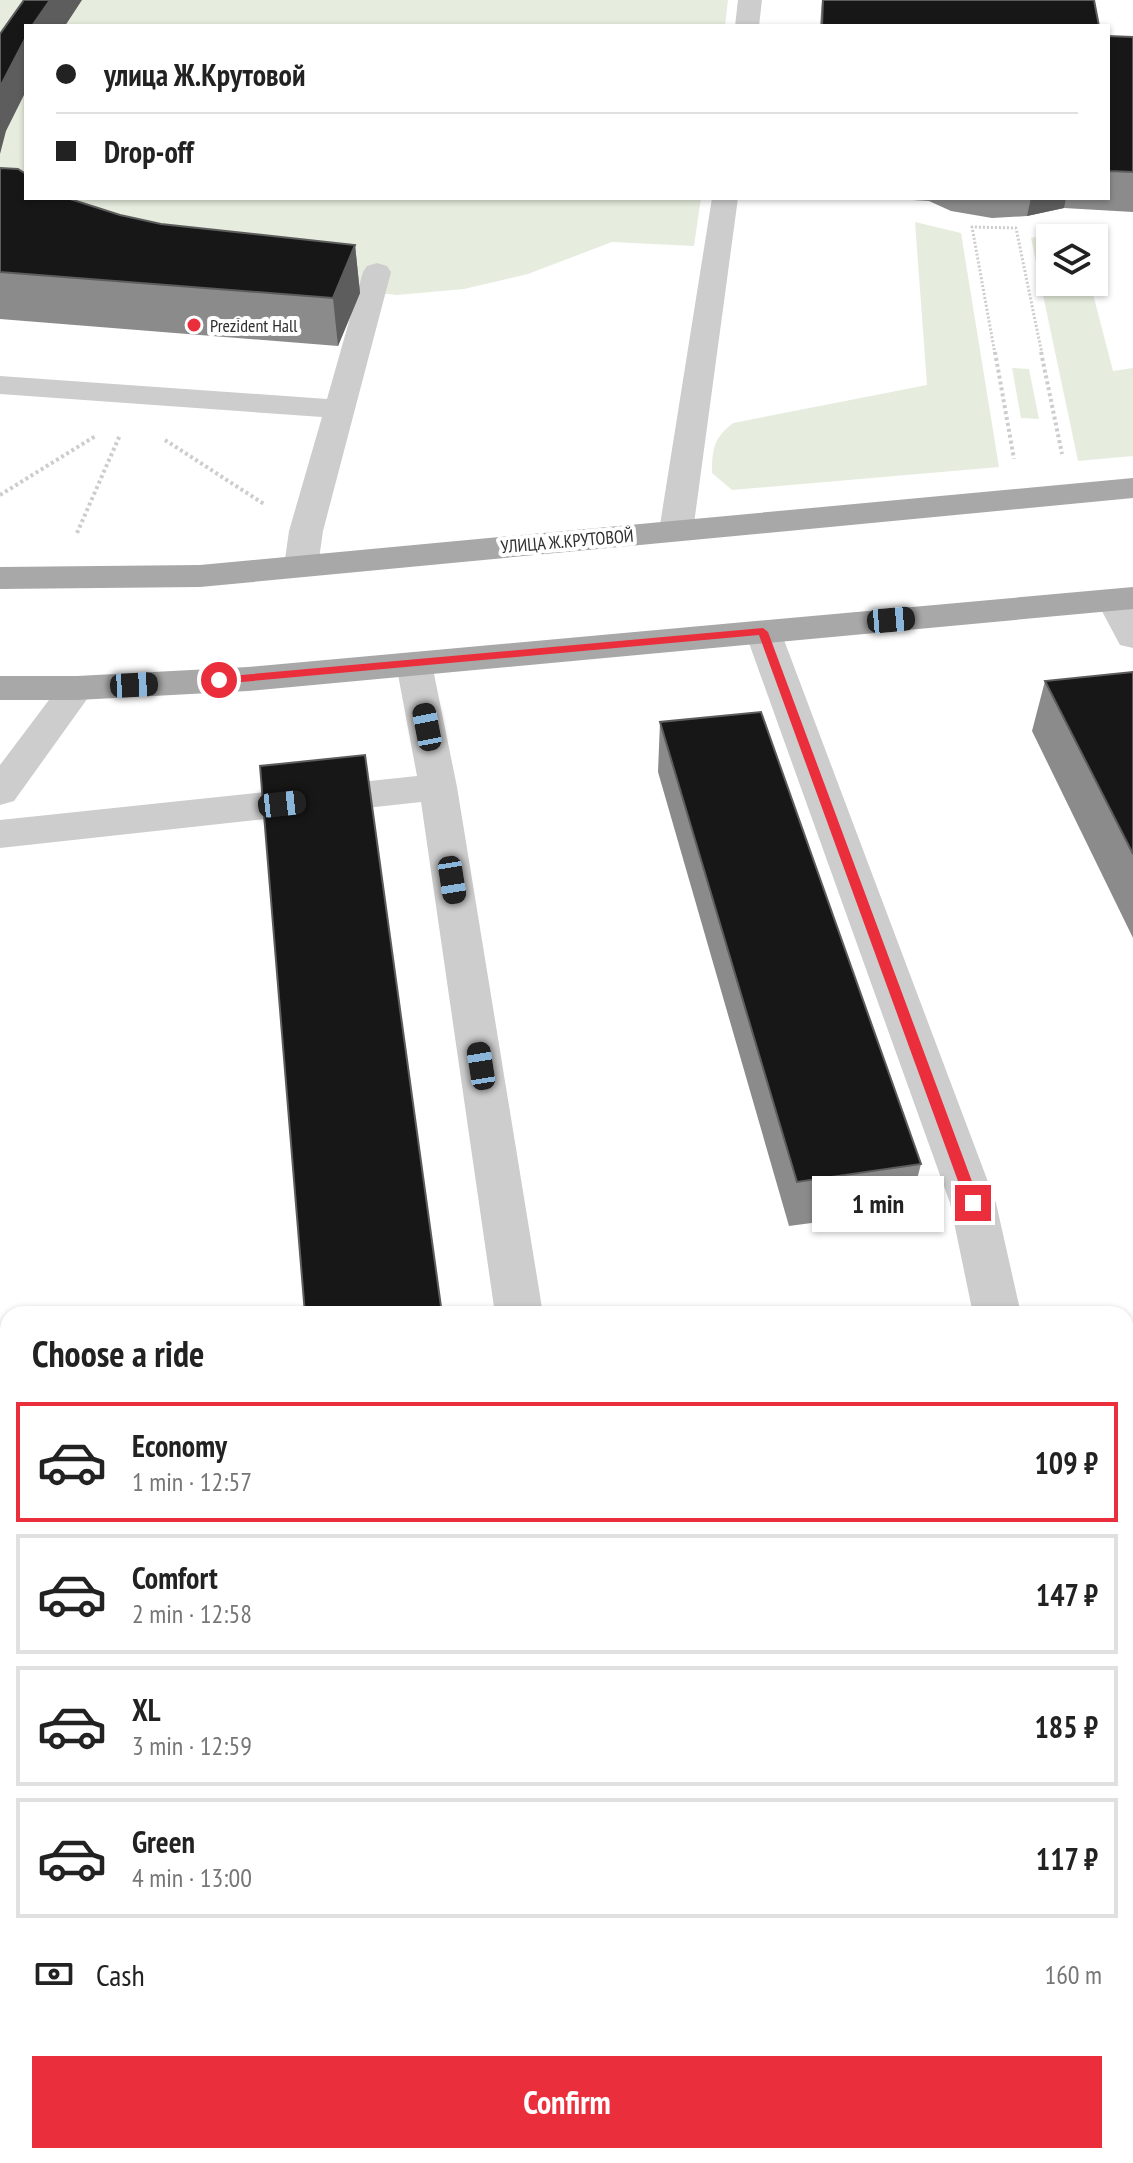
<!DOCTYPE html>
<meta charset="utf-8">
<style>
body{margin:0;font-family:"PT Sans Narrow",sans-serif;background:#f2f2f2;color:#222;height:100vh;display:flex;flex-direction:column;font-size:30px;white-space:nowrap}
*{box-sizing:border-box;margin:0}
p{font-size:26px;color:#767676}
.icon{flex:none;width:44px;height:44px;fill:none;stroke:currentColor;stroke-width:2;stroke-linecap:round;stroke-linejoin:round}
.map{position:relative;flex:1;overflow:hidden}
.details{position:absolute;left:0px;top:1306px;width:1134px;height:858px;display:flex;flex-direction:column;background:#fff;border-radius:24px 24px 0 0;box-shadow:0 2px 6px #0004}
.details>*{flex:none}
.banner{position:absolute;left:24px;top:24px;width:1086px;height:176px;border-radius:0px;box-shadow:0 2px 6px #0004;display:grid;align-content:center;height:176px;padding:0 32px;background:#fff}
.controls{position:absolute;left:1036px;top:224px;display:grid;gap:16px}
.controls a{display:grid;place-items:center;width:72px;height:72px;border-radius:0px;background:#fff;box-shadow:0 2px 6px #0004;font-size:40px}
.end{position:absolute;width:36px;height:36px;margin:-18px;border:10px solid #eb2e3b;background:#fff;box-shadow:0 0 0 4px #fff}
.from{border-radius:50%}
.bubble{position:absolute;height:56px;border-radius:0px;background:#fff;box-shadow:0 2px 6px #0004;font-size:26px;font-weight:700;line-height:56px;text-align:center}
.car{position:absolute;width:24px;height:48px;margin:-24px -12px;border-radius:10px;box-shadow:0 0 6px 2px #0007;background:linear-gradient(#222 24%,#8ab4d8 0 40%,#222 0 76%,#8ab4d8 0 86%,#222 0)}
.banner b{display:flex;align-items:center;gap:28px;height:76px;font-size:30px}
.banner b+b{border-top:2px solid #e0e0e0}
.banner i{width:20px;height:20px;background:#222}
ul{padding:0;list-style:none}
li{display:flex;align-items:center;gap:24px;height:120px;margin:0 16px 12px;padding:0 16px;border:4px solid #e0e0e0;border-radius:0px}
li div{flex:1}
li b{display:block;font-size:30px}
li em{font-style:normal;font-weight:700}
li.on{border-color:#eb2e3b}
li>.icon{width:72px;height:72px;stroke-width:1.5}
h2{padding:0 32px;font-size:36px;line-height:96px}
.pay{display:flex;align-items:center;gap:20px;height:88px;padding:0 32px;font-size:30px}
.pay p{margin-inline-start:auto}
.button{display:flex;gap:16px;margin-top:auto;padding:16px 32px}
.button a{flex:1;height:92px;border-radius:0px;background:#eb2e3b;color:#fff;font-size:32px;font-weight:700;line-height:92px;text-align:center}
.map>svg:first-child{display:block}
.green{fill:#e6edde}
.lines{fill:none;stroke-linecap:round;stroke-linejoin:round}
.path-far2{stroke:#cdcdcd;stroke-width:3;stroke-dasharray:2 2;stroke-linecap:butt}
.path-far1{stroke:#cdcdcd;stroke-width:4;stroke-dasharray:3 3;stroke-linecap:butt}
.path{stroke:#cdcdcd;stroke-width:6;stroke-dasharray:5 5;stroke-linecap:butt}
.minor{fill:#cdcdcd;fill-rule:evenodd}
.major{fill:#a8a8a8;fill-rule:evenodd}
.wall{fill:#8b8b8b}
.shaded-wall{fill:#5d5d5d}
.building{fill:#171717;stroke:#5d5d5d;stroke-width:2}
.route{fill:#eb2e3b}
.poi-dot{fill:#eb2e3b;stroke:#fff;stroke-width:3}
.labels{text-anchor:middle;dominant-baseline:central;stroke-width:8;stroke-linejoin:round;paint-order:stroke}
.far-poi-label{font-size:18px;fill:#303030;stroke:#fff;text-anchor:start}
.far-street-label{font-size:18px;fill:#303030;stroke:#fff}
</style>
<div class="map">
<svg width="1133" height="2163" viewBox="0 0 1133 2163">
<rect width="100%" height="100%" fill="#fff"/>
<path class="green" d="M0,0H728L725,26H26V198H701L694,246L612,242L528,274L464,289L397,295L170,272L0,222Z
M915,222L961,233L999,467L732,490L712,473C712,448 714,438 733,423L927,385Z
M1077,229L1079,238H1050V282H1090L1113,371L1133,368V456L1078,461L1031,238Z
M1012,368L1029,369L1039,419L1021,418Z"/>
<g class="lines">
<path class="path-far2" d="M995,354L972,227L1016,228L1042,354"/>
<path class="path-far1" d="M995,352L1014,459
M1041,352L1062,454
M165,440L264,504
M0,495L97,435
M77,533L120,435"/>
<path class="path" d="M0,1747L8,1744"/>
<path class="minor" d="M738,0H762L759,26H735Z
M712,198H738L693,531L688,538L676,541L664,538L659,531Z
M377,263L387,266L391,272L323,531L318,566L313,573L301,576L289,573L284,566L289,531L322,417L0,394V376L327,399L363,272L367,266Z
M1113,589L1125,592L1133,605V648L1120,645L1096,600L1101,592Z
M763,621L775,624L781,632L996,1203L1021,1314H973L950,1203L745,632L751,624Z
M414,652L427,656L432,664L457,787L543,1314H495L421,802L0,848V820L417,776L396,664L401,656Z
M77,676L90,680L95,688L14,801L0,805V765L64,680Z
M1133,1655V1711L1126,1712V1656Z
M1133,1869V1929L1126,1930V1870Z"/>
<path class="major" d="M1133,478V498L200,587L0,589V567L200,565Z
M1133,587V609L248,691L77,700H0V676H77L248,667Z"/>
</g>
<path class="wall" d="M822,0H1094L1099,26H820Z
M1108,36L1133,37V212L1064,208L1027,216L992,218L951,211L929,201L879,198H1108Z
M0,168L26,198L120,215L161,224L355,245L360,293L338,346L0,319Z
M1133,672V938L1032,731L1045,681Z
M660,722L921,1164L909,1210L789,1226L658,772Z
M1133,1418V1509L1126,1490V1431Z
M811,2156H1023L1025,2163H813Z"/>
<path class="shaded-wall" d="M50,0H82L65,26H32Z
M26,37V91L6,131L0,154V87Z
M1031,198H1066L1064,208L1027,216Z
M355,245L360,293L338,346L333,298Z
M372,2156H380L381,2163H373Z"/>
<path class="building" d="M24,0H50L32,26H26V37L0,87V34Z
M823,0H1094L1099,26H822Z
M1108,36L1133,37V172L1108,171Z
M0,168L18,169L26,174V198H67L120,215L161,224L355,245L333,298L0,272Z
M1133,672V854L1045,681Z
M761,712L921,1164L797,1182L660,722Z
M365,755L442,1314H305L260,766Z
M177,2156H372L373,2163H177Z
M827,2156H1023L1025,2163H829Z"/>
<path class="route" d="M763,628L768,632L980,1203L978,1207L973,1208L966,1203L759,635L219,684L214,680L219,677Z"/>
<circle class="poi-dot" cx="194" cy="325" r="8"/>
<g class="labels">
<g class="far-poi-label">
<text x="210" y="325">Prezident Hall</text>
</g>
<g class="far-street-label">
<text transform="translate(567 541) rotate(-5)">УЛИЦА Ж.КРУТОВОЙ</text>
</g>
</g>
</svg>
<div class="controls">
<a><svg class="icon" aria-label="layers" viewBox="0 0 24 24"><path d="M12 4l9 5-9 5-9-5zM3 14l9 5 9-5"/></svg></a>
</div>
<i class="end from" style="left:219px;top:680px"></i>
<i class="end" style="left:973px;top:1203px"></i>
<div class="bubble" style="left:812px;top:1176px;width:132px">1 min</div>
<i class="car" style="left:891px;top:620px;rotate:85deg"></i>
<i class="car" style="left:134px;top:685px;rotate:87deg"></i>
<i class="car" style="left:427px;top:727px;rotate:349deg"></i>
<i class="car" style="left:282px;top:804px;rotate:84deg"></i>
<i class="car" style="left:452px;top:880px;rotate:171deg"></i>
<i class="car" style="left:481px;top:1066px;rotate:351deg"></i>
<div class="banner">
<b><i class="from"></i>улица Ж.Крутовой</b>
<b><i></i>Drop-off</b>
</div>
<section class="details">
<h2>Choose a ride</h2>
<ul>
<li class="on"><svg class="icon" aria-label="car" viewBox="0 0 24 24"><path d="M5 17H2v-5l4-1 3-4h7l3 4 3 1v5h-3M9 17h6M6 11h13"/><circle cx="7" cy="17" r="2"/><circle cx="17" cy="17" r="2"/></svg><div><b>Economy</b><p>1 min · 12:57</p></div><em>109 ₽</em></li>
<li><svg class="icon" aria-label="car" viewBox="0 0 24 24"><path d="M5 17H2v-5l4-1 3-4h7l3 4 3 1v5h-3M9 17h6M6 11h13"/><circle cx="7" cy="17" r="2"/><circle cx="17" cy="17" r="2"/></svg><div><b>Comfort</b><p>2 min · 12:58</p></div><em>147 ₽</em></li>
<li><svg class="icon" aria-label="car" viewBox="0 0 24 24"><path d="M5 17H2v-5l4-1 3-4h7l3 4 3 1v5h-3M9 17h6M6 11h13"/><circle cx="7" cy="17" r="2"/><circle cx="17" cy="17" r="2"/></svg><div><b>XL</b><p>3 min · 12:59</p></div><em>185 ₽</em></li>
<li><svg class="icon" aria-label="car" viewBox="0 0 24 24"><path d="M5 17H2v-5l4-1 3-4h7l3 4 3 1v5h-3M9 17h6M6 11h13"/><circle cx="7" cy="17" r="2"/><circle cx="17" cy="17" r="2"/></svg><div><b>Green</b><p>4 min · 13:00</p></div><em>117 ₽</em></li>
</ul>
<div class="pay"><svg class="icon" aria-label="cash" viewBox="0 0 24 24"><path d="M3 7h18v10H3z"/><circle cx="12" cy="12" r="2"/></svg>Cash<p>160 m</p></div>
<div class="button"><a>Confirm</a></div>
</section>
</div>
